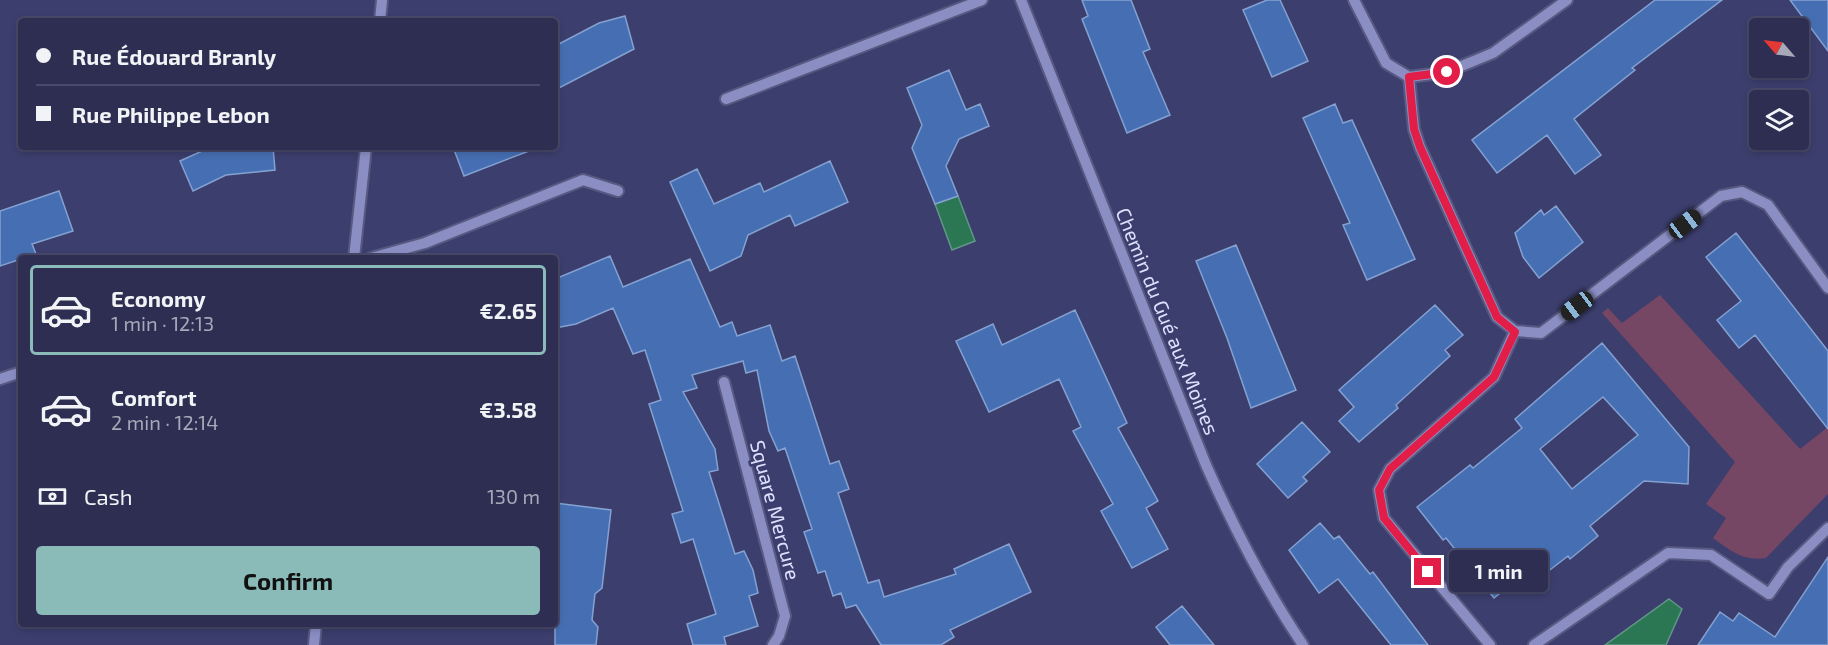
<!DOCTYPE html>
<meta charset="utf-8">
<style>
body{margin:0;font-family:"Exo 2",sans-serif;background:#353659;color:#f1f3f6;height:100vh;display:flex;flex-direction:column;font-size:22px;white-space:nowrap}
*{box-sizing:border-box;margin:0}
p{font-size:20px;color:#a7a8b8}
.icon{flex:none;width:33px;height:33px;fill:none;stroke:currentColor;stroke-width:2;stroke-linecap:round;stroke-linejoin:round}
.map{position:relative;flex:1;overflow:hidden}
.panel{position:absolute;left:18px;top:255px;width:540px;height:372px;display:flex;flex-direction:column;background:#2d2e52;border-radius:6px;box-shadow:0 3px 9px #0003,0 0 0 2px #484a69}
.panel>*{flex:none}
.top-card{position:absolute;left:18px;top:18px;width:540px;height:132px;border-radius:6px;box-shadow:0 3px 9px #0003,0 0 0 2px #484a69;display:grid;align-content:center;height:132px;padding:0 18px;background:#2d2e52}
.needle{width:39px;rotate:298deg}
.controls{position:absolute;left:1749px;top:18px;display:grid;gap:12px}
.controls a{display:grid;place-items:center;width:60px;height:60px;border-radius:6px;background:#2d2e52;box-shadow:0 3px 9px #0003,0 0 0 2px #484a69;font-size:30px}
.end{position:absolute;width:27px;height:27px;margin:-14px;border:8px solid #e11d48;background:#fff;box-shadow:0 0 0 3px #fff}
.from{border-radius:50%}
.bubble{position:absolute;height:42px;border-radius:6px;background:#2d2e52;box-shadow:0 3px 9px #0003,0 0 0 2px #484a69;font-size:20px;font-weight:700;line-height:42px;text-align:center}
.car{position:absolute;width:18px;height:36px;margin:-18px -9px;border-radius:8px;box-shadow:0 0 4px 2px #0007;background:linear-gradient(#222 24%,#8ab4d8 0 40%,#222 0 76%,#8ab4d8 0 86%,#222 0)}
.top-card b{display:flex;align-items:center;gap:21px;height:57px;font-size:22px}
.top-card b+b{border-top:2px solid #484a69}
.top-card i{width:15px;height:15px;background:#f1f3f6}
ul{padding:10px 0 0;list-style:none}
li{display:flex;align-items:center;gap:18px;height:90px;margin:0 12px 9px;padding:0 6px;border:3px solid transparent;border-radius:6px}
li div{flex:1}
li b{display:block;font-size:22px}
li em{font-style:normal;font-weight:700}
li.on{border-color:#8bbbb9}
li>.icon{width:54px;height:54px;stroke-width:1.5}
.pay{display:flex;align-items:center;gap:15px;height:66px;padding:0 18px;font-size:22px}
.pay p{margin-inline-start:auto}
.button{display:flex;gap:12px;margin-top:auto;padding:12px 18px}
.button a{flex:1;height:69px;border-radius:6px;background:#8bbbb9;color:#111;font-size:24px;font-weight:700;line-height:69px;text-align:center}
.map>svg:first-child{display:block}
.green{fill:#754765}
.water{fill:#2b7754;stroke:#619787;stroke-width:1.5}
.building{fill:#466fb3;stroke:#84a1d2;stroke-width:1.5;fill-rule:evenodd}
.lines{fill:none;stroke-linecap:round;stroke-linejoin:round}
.minor-casing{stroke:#585981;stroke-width:14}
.minor{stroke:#8a8ec3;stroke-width:10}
.route{stroke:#e11d48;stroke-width:8}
.labels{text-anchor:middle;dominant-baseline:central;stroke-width:5;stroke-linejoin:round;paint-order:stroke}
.street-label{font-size:20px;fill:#dee1fe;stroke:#3c3e6d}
</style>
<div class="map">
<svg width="1828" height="645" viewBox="0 0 1828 645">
<rect width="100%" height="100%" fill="#3c3e6d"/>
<path class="green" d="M1660,295L1800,449L1828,427V494L1766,558C1743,562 1730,550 1713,538L1726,518L1706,504L1735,462L1602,313L1608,308L1622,323Z"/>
<path class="water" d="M958,196L975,241L952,250L935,204Z
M1669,599L1682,609L1666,645H1605Z"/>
<path class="building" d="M1082,0H1131L1150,49L1143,52L1170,115L1127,133L1082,19L1088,16Z
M1267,0H1280L1308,61L1272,77L1243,10Z
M1655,0H1722L1632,68L1635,70L1574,119L1601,155L1575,174L1547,135L1497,173L1472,140Z
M1790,0H1828V51Z
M625,16L634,49L555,90V46L599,23Z
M949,70L966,110L980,104L989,126L959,139L946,166L958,196L935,204L912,148L922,125L907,88Z
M1335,104L1343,123L1352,120L1415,259L1367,280L1343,225L1350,223L1303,118Z
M211,147H273L275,170L226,175L193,191L180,161Z
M453,147H533L534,149L464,176Z
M830,161L848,202L795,226L790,215L748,235L741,256L710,271L670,182L697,169L714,204L760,183L764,192Z
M59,191L73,231L32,244L36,254L0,266V211Z
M1556,206L1583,242L1539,278L1523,257L1515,233L1541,210L1544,215Z
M1736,233L1828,351V429L1755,335L1739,348L1717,320L1741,301L1706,257Z
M1236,245L1296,390L1251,408L1227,338L1196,261Z
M610,256L623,287L690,259L720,327L732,322L737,336L770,325L782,361L795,356L830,464L839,461L849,489L838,493L868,583L879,580L884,597L956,574L954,569L1009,544L1031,592L950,630L954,637L941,645H881L856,605L846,608L841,593L833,596L825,571L818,573L804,532L812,529L785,448L778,451L769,431L757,370L746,373L743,361L692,375L697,388L683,392L715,449L718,470L709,472L735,554L744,551L753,570L758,593L749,596L758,626L724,637L726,645H693L687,624L716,614L693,539L681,543L672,514L683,511L649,404L661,400L645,350L633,354L613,308L576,324L555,328V279Z
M1435,305L1463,335L1445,350L1450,356L1396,405L1398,408L1359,442L1339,421L1354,407L1339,390Z
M1075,310L1127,423L1118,428L1158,501L1146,508L1168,549L1132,568L1101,511L1113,504L1073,431L1081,427L1059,379L989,412L956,341L993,324L1002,345Z
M1602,343L1689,447L1688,484L1644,481L1590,526L1598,536L1570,559L1568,556L1542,576L1534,566L1494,598L1446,538L1443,540L1417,507L1470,465L1473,468L1522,428L1515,419ZM1603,397L1638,435L1572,489L1540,449Z
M1302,422L1330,452L1303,477L1307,481L1288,498L1257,464Z
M555,503L611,510L602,588L595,594L592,620L598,627L596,645H555V589L559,544L555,543Z
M1320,523L1334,539L1339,536L1370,574L1373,572L1428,645H1391L1338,579L1319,593L1289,550Z
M1828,557V645H1698L1720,612L1733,621L1739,613L1775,637Z
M1182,606L1214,645H1170L1156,627Z"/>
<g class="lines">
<g class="minor-casing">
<path id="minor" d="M1021,0L1206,465C1234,528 1264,587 1303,645
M1354,0L1386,63L1409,77L1414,129L1420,147L1497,317L1515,331L1541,333L1721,196L1742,192L1768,205L1828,288
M380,21L382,0
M1409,77L1447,72L1493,53L1567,0
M726,99L982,0
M354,258L366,147
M371,258L425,243L583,180L618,191
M0,379L21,372
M724,382L785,616L779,636L773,645
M314,645L316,624
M1490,645L1384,518L1379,490L1390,469L1494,377L1515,331
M1534,645L1668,553L1711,555L1769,594L1788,567L1828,528"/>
</g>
<use href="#minor" class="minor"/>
</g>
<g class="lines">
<path class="route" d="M1428,572L1384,518L1379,490L1390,469L1494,377L1515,332L1497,317L1420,147L1414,129L1409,77L1447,72"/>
</g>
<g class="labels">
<g class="street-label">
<text transform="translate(1168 321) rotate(68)">Chemin du Gué aux Moines</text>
<text transform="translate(776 510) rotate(75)">Square Mercure</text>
</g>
</g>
</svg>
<div class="controls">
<a><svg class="needle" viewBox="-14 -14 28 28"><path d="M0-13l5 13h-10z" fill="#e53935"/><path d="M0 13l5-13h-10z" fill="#a7a8b8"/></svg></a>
<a><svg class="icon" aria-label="layers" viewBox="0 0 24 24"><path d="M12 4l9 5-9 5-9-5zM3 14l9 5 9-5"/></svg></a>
</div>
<i class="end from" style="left:1447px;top:72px"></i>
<i class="end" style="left:1428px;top:572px"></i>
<div class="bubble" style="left:1449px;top:550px;width:99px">1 min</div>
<i class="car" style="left:1685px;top:224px;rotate:53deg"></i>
<i class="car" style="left:1577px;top:306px;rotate:233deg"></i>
<div class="top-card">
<b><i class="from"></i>Rue Édouard Branly</b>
<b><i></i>Rue Philippe Lebon</b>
</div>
<section class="panel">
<ul>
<li class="on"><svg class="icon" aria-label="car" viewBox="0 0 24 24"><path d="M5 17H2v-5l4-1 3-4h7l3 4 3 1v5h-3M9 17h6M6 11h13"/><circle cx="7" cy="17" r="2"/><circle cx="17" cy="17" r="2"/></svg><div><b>Economy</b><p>1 min · 12:13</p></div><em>€2.65</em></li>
<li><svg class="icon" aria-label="car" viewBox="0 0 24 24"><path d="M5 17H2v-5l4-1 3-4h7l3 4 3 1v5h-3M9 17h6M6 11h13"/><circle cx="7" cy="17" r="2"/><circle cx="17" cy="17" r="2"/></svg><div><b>Comfort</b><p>2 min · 12:14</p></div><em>€3.58</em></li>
</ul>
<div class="pay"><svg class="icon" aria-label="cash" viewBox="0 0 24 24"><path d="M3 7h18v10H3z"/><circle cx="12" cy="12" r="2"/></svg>Cash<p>130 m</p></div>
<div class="button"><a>Confirm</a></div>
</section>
</div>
